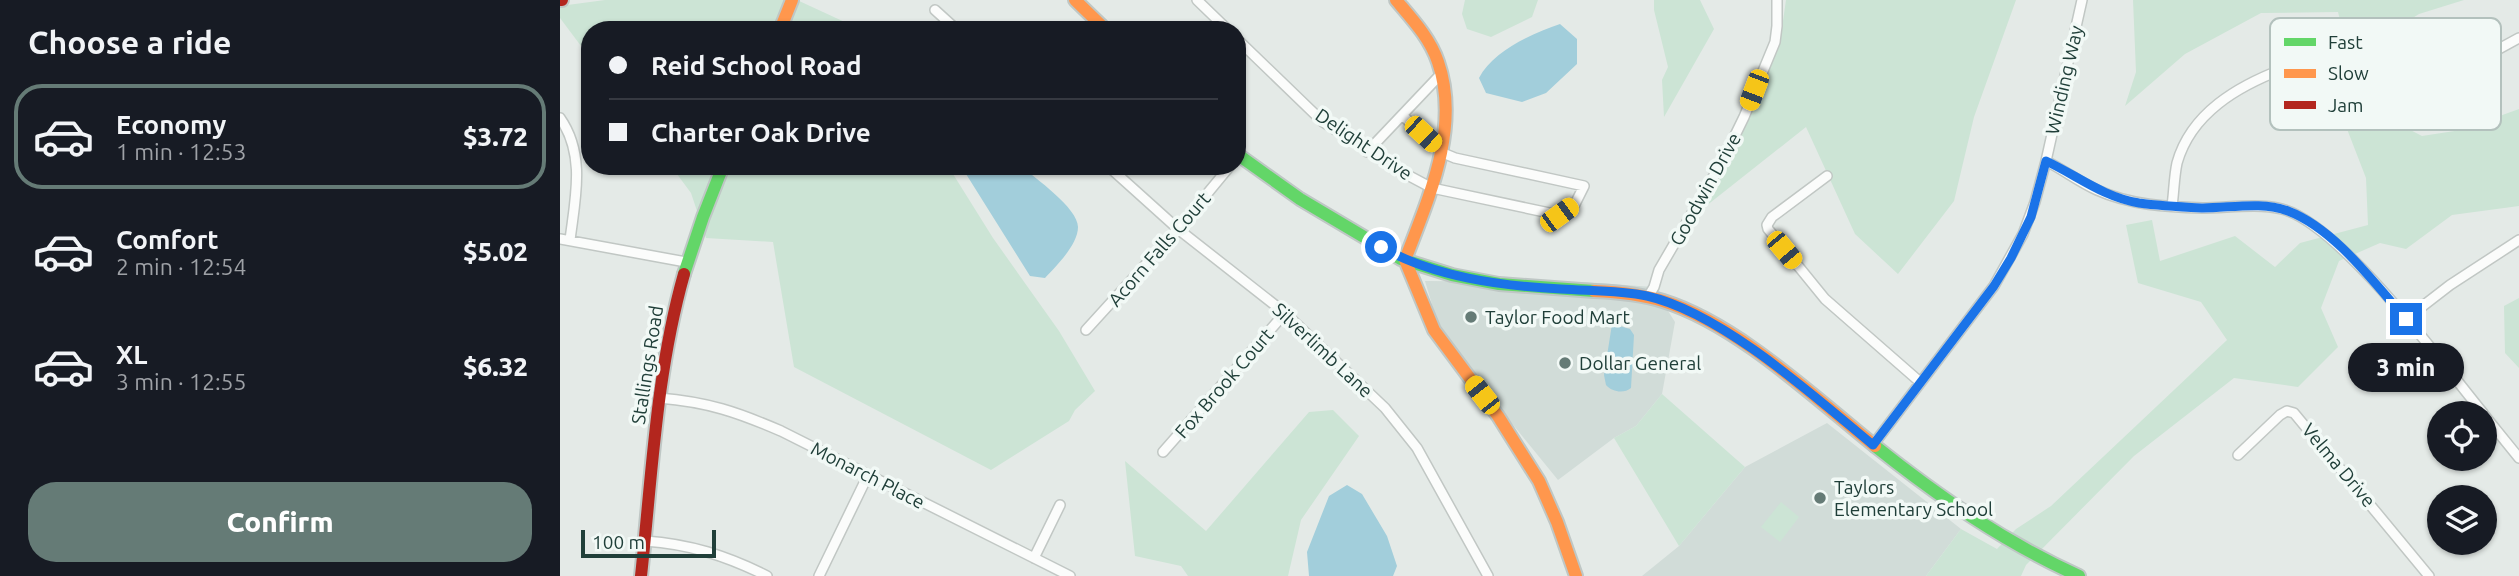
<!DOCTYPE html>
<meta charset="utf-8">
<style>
body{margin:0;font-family:Ubuntu,sans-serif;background:#20242c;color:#f1f3f6;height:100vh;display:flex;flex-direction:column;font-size:26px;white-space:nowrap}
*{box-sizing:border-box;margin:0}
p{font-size:23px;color:#9ea1a6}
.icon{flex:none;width:38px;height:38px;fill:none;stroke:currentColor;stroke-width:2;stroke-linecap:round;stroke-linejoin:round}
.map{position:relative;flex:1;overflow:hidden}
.details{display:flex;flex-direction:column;background:#171b24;width:560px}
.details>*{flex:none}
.top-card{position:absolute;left:21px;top:21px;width:665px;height:154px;border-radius:28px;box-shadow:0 2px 5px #0004;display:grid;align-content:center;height:154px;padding:0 28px;background:#171b24}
.fabs{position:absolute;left:1867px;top:401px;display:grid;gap:14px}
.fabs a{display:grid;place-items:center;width:70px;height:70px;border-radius:50%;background:#171b24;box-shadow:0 2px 5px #0004;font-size:35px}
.scale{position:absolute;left:21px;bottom:18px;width:135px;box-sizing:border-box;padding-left:7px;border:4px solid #203f39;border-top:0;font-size:19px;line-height:24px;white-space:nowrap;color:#203f39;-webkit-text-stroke:5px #f2f9f6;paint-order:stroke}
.end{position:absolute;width:32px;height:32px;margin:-16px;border:9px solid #1a73e8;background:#fff;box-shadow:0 0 0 4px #fff}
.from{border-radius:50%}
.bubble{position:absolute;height:49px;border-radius:24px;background:#171b24;box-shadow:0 2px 5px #0004;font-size:23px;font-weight:800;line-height:49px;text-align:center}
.car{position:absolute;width:21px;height:42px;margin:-21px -10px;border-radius:9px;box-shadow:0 0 5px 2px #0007;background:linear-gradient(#f5c518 24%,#345 0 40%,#f5c518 0 76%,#345 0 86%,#f5c518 0)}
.top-card b{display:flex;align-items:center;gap:24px;height:66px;font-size:26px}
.top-card b+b{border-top:2px solid #363941}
.top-card i{width:18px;height:18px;background:#f1f3f6}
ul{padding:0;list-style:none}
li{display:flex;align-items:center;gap:21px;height:105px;margin:0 14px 10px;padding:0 14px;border:4px solid transparent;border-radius:28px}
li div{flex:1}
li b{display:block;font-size:26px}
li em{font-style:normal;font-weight:800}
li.current{border-color:#657b76}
li>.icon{width:63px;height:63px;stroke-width:1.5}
h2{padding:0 28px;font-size:32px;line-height:84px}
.cta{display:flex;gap:14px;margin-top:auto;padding:14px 28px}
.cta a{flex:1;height:80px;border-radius:28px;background:#657b76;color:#fff;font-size:28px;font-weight:800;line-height:80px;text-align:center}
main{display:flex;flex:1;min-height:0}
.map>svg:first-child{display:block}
.built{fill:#d1dcd8}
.green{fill:#cce4d5}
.water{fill:#a2cedb}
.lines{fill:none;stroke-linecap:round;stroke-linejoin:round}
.street-casing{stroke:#c1c7c4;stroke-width:12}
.fast-casing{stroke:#bfc7c5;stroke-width:16}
.slow-casing{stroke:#bfc7c5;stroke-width:16}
.jam-casing{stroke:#bfc7c5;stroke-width:16}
.street{stroke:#fbfcfb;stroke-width:9}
.fast{stroke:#63d668;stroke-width:12}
.slow{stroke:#ff974d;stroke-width:12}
.jam{stroke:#b3261e;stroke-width:12}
.route{stroke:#1a73e8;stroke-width:9}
.poi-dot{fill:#657b76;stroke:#f2f9f6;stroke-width:2.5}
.labels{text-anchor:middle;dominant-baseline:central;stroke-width:7;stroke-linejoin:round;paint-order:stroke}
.street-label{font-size:19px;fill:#203f39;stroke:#f2f9f6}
.poi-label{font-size:19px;fill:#203f39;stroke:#f2f9f6;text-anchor:start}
.key{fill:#f2f9f6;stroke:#b3c1bd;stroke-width:2}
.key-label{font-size:19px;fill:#203f39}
</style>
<main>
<section class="details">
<h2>Choose a ride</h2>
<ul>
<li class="current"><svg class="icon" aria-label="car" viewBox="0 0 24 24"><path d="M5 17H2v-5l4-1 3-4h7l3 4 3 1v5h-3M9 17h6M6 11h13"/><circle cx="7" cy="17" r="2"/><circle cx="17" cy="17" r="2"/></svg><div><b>Economy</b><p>1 min · 12:53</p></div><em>$3.72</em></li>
<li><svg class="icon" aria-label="car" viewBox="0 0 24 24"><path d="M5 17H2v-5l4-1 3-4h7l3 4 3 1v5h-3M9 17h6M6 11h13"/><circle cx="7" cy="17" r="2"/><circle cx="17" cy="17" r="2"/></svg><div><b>Comfort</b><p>2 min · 12:54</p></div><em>$5.02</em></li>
<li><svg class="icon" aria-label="car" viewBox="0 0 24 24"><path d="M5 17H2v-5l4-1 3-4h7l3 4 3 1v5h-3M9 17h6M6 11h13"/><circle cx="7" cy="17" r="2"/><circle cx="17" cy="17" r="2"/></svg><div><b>XL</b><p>3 min · 12:55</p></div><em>$6.32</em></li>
</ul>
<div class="cta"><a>Confirm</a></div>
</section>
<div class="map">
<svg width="1959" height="576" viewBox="0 0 1959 576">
<rect width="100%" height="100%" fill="#e4eae7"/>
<path class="built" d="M865,281L1024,282L1093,287L1115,322L1102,394L1076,426L1054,438L998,480L923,388L880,331Z
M1267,423L1401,529L1366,576H1082L1119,546L1185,467Z"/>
<path class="green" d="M45,0H237L302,30H30V58L0,18V6Z
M905,0H978L972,17L931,37L907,29L902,14Z
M1094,0H1140L1154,29L1104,117L1102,80L1108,67L1094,10Z
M1226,0H1456L1414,117L1394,201L1338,274L1295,234L1246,127L1141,210L1220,42Z
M1573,0H1904L1859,14L1821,38L1808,80L1825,117L1862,136L1901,130L1959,109V206L1892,215L1846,249L1820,243L1779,261L1761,308L1778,347L1738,387L1674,378L1574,456L1466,565L1461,576H1366L1401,529L1437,549L1456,529L1491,506L1667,340L1641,302L1578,283L1566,225L1592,220L1600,261L1675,236L1715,267L1740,243L1808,225L1806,178L1780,111L1783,32L1778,12L1701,13L1625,54L1565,106L1576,72Z
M111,166H388L433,238L499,331L535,391L515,410L509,421L431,470L234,367L213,242L146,238L131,193Z
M1959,298V368L1945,353L1944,306Z
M1102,394L1185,467L1119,546L1054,438L1076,426Z
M773,410L799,436L741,520L728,576H628L621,566L575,556L565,461L646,531L749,412Z
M1221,502L1239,517L1220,542L1201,527Z"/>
<path class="water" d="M1000,24L1017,39V64L986,93L962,102L926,93L919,78C933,51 973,33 1000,24Z
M401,166H461C475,178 518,208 518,227C518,245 496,266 485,278L470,276Z
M1052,324L1070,329L1074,335L1071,388C1064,394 1052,392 1046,385L1044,375Z
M787,485L802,494L827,536L837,566L833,576H749L747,552L769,496Z"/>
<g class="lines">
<g class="street-casing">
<path id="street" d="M637,0L668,30
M375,10L397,30
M677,39L763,122L840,171L872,188L999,215L1015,204L1024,186L895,158L883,153L842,115
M1866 77a19 19 0 1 1 38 0a19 19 0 1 1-38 0Z
M1902,69L1959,38
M0,118C26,155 15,199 10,240
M807,152L881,74
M1486,161C1504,170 1519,182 1537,190C1570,205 1607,207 1642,208C1668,208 1696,203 1722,209C1780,224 1883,364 1923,413
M548,166L618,229L725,313L825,408L857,448L928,576
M1267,176L1212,217L1207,225L1208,229L1265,299L1360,382
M1612,206C1614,192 1614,177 1617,163C1631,113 1678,86 1723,69
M0,239L126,262
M1088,297L1094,287L1099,270L1163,160L1184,117L1215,42L1217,26V0
M1846,319L1890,285L1959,240
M526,330L618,229L670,166
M99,398C148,402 177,412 221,431L510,576
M1925,416L1959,458
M1313,445L1434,286L1463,234L1475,202L1486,161L1522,0
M603,452L725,313
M1678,455L1720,415L1727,411L1734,413L1869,576
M85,541C130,544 167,556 207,576
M474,558L500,505
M259,576L308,475"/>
</g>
<g class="fast-casing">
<path id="fast" d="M677,154L740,199L841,259L892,275L939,284L1034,291
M124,274L143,217L163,166
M1315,446C1379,497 1444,542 1519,576"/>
</g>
<g class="slow-casing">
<path id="slow" d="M515,0L546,30
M836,0C852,19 870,38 878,62C901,128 868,199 845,260L874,330L938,416L979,481L997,522L1016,576
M220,30L232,0
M1034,291C1057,292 1080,294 1103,301C1177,324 1254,397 1315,446"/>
</g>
<g class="jam-casing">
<path id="jam" d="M0,0H2
M81,576C92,475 96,373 124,274"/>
</g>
<use href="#street" class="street"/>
<use href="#fast" class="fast"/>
<use href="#slow" class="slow"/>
<use href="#jam" class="jam"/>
</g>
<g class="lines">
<path class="route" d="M821,247C874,277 941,286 1001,289C1029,291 1059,290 1087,296C1162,313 1254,396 1313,445L1434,286L1451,258L1471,217L1486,161C1518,176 1543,197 1579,203C1600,206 1622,207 1643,208C1670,208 1702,201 1728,211C1775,229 1814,283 1846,319"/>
</g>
<g class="poi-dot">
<circle cx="911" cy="317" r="7"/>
<circle cx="1005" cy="363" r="7"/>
<circle cx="1260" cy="498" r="7"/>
</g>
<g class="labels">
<g class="street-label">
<text transform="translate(1504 80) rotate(-77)">Winding Way</text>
<text transform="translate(804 144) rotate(34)">Delight Drive</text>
<text transform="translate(1145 189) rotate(-61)">Goodwin Drive</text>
<text transform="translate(599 249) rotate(-49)">Acorn Falls Court</text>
<text transform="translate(763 350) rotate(43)">Silverlimb Lane</text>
<text transform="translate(87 365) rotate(-81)">Stallings Road</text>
<text transform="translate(664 383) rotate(-49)">Fox Brook Court</text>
<text transform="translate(1779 465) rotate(50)">Velma Drive</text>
<text transform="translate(308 475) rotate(27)">Monarch Place</text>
</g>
<g class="poi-label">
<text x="925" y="317">Taylor Food Mart</text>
<text x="1019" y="363">Dollar General</text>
<text x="1274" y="487">Taylors<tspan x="1274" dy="22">Elementary School</tspan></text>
</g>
</g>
<rect x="1710" y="18" width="231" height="112" rx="10" class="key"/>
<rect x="1724" y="38" width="32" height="8" fill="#63d668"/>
<rect x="1724" y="69" width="32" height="9" fill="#ff974d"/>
<rect x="1724" y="101" width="32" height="8" fill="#b3261e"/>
<g class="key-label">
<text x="1768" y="49">Fast</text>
<text x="1768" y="80">Slow</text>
<text x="1768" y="112">Jam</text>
</g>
</svg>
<div class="fabs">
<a><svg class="icon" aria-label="locate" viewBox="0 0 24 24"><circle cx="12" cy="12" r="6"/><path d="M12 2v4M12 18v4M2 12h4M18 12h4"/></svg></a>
<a><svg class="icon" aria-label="layers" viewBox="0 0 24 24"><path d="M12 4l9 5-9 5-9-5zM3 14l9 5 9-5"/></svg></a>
</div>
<div class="scale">100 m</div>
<i class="end from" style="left:821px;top:247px"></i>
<i class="end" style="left:1846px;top:319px"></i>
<div class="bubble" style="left:1788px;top:343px;width:116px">3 min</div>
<i class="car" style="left:1194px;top:90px;rotate:201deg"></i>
<i class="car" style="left:863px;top:134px;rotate:133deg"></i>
<i class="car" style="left:999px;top:215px;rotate:54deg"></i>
<i class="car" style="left:1224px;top:250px;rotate:140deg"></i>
<i class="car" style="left:922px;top:395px;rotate:322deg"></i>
<div class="top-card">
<b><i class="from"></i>Reid School Road</b>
<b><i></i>Charter Oak Drive</b>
</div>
</div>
</main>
